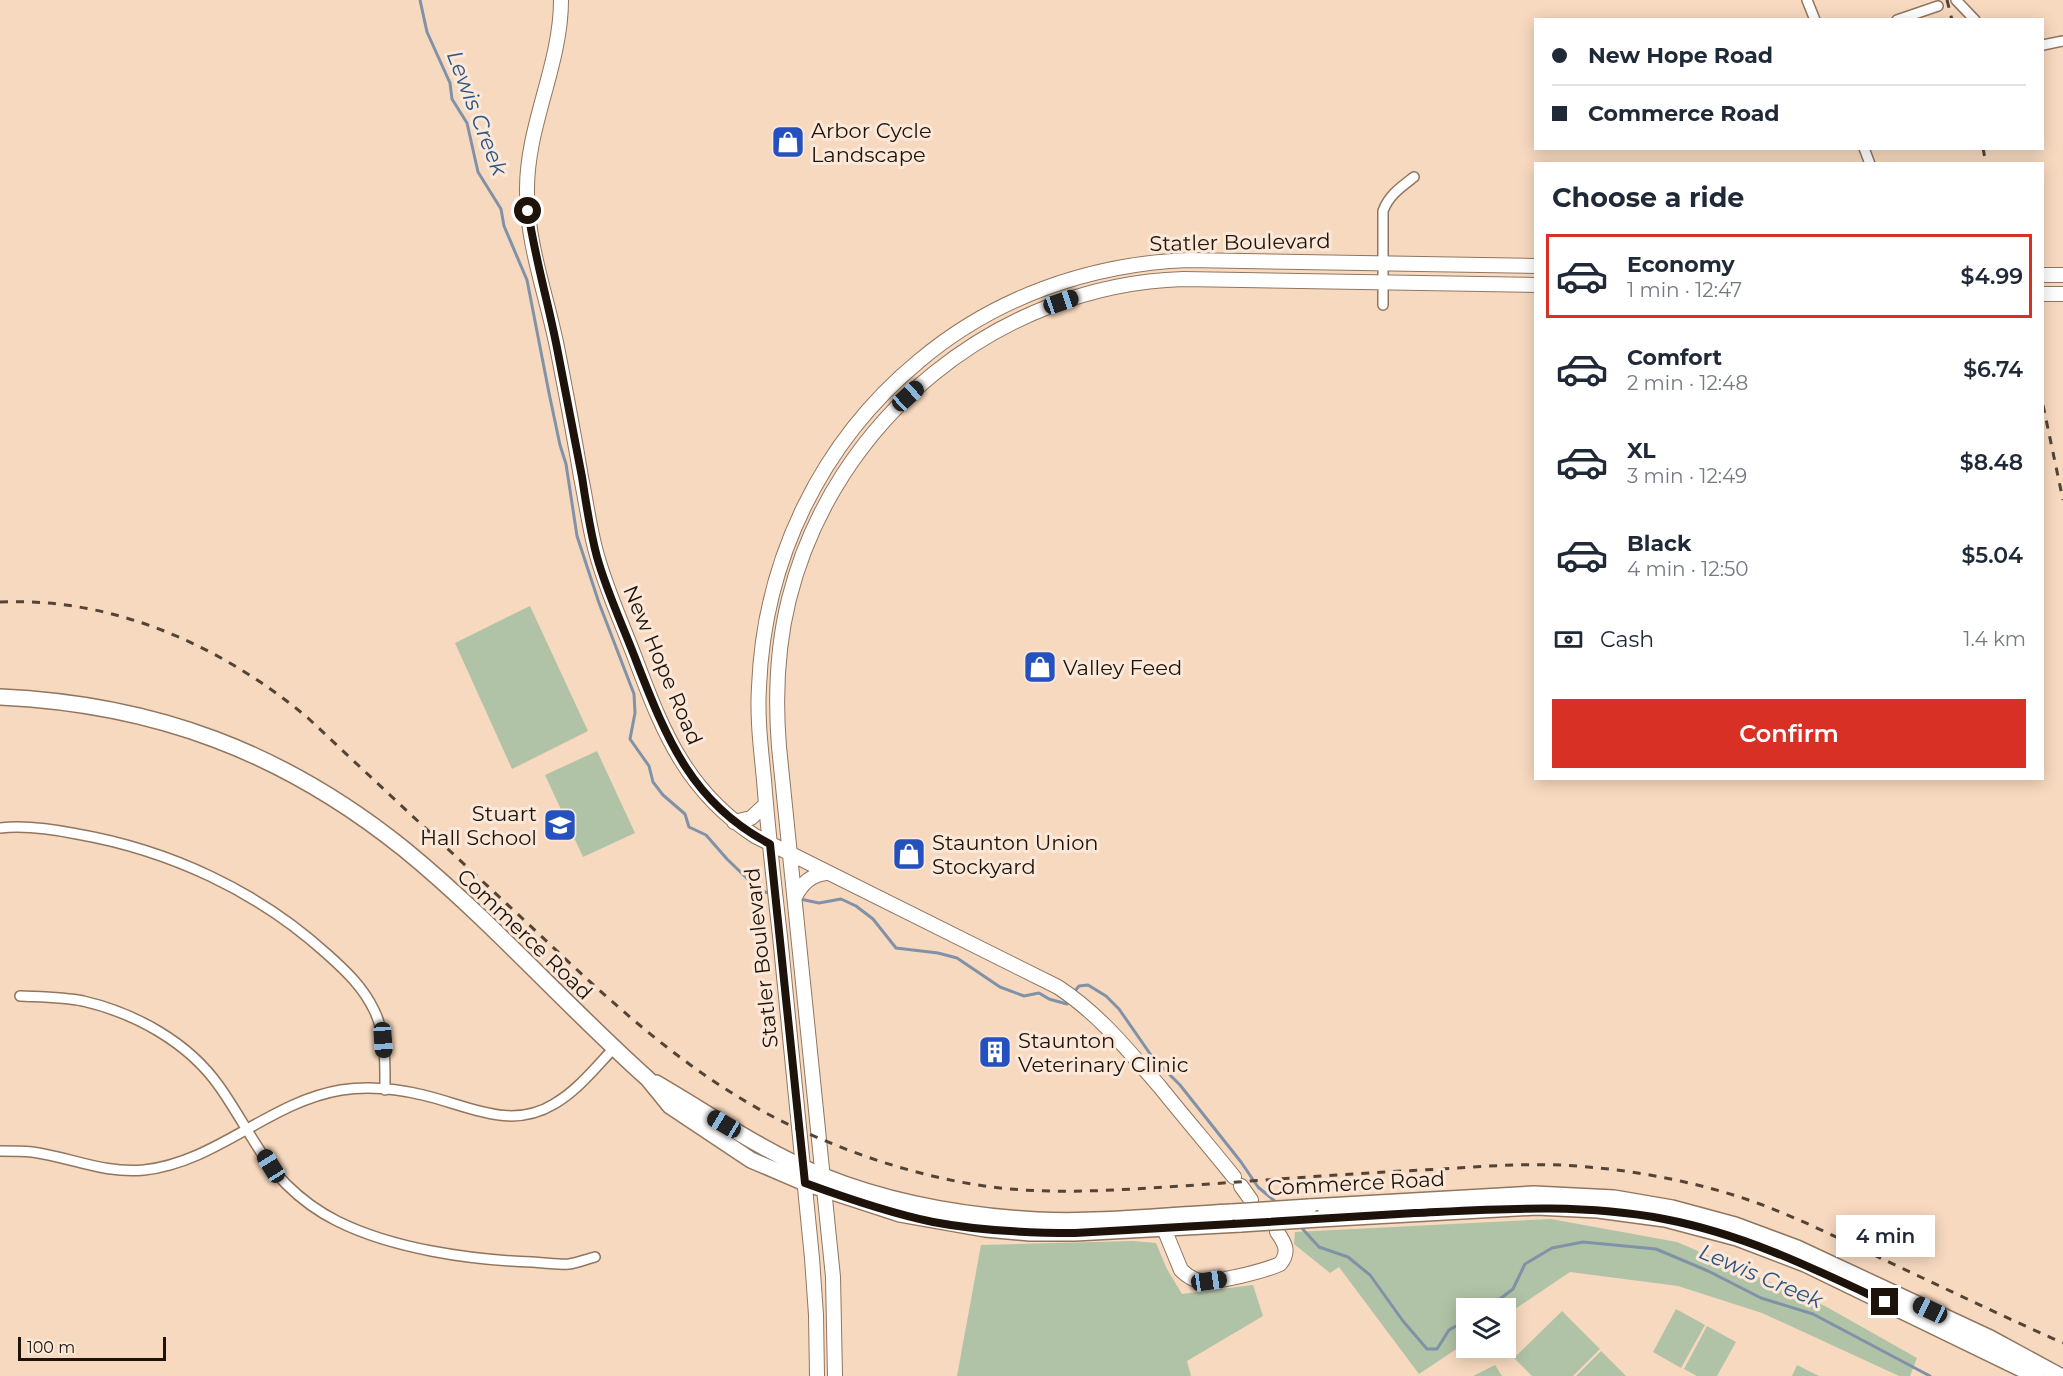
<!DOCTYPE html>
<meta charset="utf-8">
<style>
body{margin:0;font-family:Montserrat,sans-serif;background:#f6f6f7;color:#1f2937;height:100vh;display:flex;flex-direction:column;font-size:22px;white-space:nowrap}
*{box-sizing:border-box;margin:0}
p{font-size:20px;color:#747a83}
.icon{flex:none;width:33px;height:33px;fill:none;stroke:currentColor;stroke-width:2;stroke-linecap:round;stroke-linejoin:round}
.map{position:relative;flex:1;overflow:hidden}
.panel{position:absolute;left:1534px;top:162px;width:510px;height:618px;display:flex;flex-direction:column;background:#fff;border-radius:0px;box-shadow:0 3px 15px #0003}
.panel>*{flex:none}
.top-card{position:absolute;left:1534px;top:18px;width:510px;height:132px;border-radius:0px;box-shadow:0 3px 15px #0003;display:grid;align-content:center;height:132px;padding:0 18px;background:#fff}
.controls{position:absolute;left:1456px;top:1298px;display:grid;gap:12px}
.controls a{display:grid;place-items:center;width:60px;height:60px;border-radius:0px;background:#fff;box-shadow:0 3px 15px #0003;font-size:30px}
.scale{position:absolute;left:18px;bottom:15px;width:148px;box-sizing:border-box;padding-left:6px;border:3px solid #1d130a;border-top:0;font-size:16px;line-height:21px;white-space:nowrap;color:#1d130a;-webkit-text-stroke:4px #fbe8d9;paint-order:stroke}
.end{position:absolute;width:27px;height:27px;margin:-14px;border:8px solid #1d130a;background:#fff;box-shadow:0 0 0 3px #fff}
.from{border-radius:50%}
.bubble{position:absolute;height:42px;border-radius:0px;background:#fff;box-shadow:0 3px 15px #0003;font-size:20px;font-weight:600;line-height:42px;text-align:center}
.car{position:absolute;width:18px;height:36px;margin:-18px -9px;border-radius:8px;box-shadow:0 0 4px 2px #0007;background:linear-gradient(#222 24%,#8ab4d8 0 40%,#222 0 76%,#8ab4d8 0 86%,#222 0)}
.top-card b{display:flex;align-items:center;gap:21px;height:57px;font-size:22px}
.top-card b+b{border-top:2px solid #e0e1e3}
.top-card i{width:15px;height:15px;background:#1f2937}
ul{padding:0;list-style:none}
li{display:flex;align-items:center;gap:18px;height:84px;margin:0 12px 9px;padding:0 6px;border:3px solid transparent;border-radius:0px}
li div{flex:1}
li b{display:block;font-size:22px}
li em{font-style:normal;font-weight:600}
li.on{border-color:#d93025}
li>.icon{width:54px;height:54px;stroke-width:1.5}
h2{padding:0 18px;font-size:27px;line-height:72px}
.pay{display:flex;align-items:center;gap:15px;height:66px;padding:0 18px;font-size:22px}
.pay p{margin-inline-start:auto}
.primary-button{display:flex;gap:12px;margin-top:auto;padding:12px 18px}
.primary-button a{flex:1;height:69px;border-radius:0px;background:#d93025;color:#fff;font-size:24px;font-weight:600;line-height:69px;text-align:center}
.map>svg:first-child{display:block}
.green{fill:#b1c3a6}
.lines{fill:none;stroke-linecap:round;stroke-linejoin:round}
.stream{stroke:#8092a7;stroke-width:3}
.street-casing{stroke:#91765f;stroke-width:12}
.secondary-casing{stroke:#91765f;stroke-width:16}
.primary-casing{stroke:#91765f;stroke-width:18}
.street{stroke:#fff;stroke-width:9}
.secondary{stroke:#fff;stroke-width:14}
.primary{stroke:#fff;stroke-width:15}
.rail{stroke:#534437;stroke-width:3;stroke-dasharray:8 8;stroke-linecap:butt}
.primary-bridge-casing{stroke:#91765f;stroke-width:18;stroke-linecap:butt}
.primary-bridge{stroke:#fff;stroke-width:15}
.route{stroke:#1d130a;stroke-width:8}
.labels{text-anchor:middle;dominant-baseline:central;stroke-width:6;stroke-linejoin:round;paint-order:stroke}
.poi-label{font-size:21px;fill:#1d130a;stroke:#fbe8d9;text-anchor:start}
.street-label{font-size:21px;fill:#1d130a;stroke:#fbe8d9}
.water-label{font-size:22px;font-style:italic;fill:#2a5481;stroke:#fbe8d9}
</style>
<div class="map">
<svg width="2063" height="1376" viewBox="0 0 2063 1376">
<rect width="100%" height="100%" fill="#f7d9bf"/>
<path class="green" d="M530,606L588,731L512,769L455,643Z
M597,751L635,833L583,857L545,775Z
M1551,1219L1677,1242L1825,1306L1917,1358L1910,1376H1899L1762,1313L1678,1286L1570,1272L1506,1315V1308H1467V1342L1419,1374L1339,1267L1330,1273L1294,1244L1295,1232Z
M1133,1241L1156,1243L1167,1269L1182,1294L1253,1285L1263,1316L1187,1361L1191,1376H957L981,1245Z
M1676,1309L1705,1325L1681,1368L1653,1352Z
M1562,1311L1600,1349L1573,1376H1532L1514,1358Z
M1707,1326L1736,1342L1717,1376H1697L1684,1369Z
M1601,1351L1626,1376H1576Z
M1495,1365L1502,1376H1473Z
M1797,1365L1819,1376H1792Z"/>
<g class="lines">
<path class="stream" d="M420,0L427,32L450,83L452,99L467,123L478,172L501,209L504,226L527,280L549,393L560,445L566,464L577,536L599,603L634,694L635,713L630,739L649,766L653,782L663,795L685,814L689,827L706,835L727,859L760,891L770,893
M800,899L819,903L841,899L856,906L873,919L896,948L938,953L957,958L1000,987L1024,996L1039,993L1049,999L1067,1004L1069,1000
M1074,992L1079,986L1088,985L1106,996L1119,1009L1153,1058L1180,1085L1241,1162L1258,1187L1277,1203
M1299,1225L1319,1247L1348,1257L1370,1275L1403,1321L1427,1349H1437L1449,1330L1467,1320
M1488,1308L1513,1289L1525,1264L1552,1248L1583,1242L1656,1249L1708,1271L1761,1298L1813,1314L1930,1376"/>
<g class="street-casing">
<path id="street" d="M1807,0L1815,20
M1956,0L1975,20
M1897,20L1938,6
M2043,45L2063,41
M1864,148L1870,164
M1383,305V211C1389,195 1401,187 1414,177
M0,828C25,825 52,829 77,834C169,850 258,891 327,954C346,971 363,987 374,1010C386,1034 385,1063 385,1090
M20,996C41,997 63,997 83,1001C135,1013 188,1042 219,1086C242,1118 259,1156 286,1184C301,1199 319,1212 337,1221C393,1249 471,1260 532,1262C544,1263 557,1265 569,1264C577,1263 587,1259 595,1257
M0,1151C10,1151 21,1151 32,1152C70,1157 104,1174 144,1170C217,1162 269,1102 341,1090C367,1086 398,1089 423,1095C467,1105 510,1131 554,1104C577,1091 596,1067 614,1048"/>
</g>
<g class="secondary-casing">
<path id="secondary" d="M561,0C561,66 526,126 527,192C527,246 548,299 558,352C566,393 574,435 581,477C586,501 589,525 595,548C605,588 623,625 637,663C664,735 688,792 755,836L1058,987C1099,1014 1128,1050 1160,1087C1184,1117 1209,1146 1234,1177
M2043,275H2063
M2043,294H2063
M734,822L751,818L766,804
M795,897C802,883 811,875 826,873
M1241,1186L1251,1200
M1160,1219L1181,1270C1187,1276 1193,1280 1201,1281C1218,1283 1264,1271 1280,1264C1290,1252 1285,1243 1277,1232
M817,1376L816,1315L812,1258C801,1151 791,1043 780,936C774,884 768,832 764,780C761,749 757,718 759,687C764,560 821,442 919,361C995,297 1090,264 1188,260L1536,266
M835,1376L833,1277L779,747C775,697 777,647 789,599C834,419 998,285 1183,279L1536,285"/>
</g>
<g class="primary-casing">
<path id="primary" d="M0,697C155,704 283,752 404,849C491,920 565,1005 648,1079L670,1106L751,1160L805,1183L900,1214L985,1229L1030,1233H1075L1241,1224
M656,1083C711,1115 764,1152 823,1176C890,1203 965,1216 1037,1220C1102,1223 1167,1215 1232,1212
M1309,1207L1534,1194L1614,1198L1672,1208L1735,1225L1797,1248L1990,1338L2060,1376
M1319,1219L1536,1207L1598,1210L1665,1219L1737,1238L1805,1264L2036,1376"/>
</g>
<use href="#street" class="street"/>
<use href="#secondary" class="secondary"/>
<use href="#primary" class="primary"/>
<path class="rail" d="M1947,0L1952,20
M1983,148L1986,164
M2043,405L2063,500
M0,602C114,597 222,646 308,718C379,785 451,852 523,919C614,1005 703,1091 821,1139C877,1163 939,1181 1000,1188C1065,1195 1131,1189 1196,1185C1278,1179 1359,1173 1441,1169C1490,1166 1539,1162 1588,1167C1646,1172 1705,1184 1760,1204C1800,1219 1838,1238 1876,1256C1938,1285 2000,1315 2063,1343"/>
<g class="primary-bridge-casing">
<path id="primary-bridge" d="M1232,1212L1309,1207
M1241,1224L1319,1219"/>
</g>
<use href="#primary-bridge" class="primary-bridge"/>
</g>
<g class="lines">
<path class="route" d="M528,211C535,259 549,305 558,353C566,394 574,436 582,477C586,504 590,531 597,557C607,593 624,628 637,663C667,740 693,804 770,844L805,1183C846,1198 889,1213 933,1222C980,1231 1027,1233 1075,1233C1188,1227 1302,1220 1415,1213C1499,1209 1581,1203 1664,1219C1743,1234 1813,1268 1885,1302"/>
</g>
<defs>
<g id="shop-square" transform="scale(1.725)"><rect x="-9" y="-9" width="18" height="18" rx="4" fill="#2551bf" stroke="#fbe8d9"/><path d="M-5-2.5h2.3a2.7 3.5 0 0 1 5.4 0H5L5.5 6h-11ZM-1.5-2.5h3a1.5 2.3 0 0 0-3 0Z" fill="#fff"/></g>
<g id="school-square" transform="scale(1.725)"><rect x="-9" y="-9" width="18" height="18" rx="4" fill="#2551bf" stroke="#fbe8d9"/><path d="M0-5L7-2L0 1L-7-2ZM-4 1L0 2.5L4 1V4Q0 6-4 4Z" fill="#fff"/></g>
<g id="building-square" transform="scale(1.725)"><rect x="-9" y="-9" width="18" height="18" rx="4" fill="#2551bf" stroke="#fbe8d9"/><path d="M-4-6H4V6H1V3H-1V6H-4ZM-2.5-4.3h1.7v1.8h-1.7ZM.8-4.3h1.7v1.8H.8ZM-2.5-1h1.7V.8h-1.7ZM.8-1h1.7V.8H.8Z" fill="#fff"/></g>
</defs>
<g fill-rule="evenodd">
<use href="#shop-square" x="788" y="142"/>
<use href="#shop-square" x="1040" y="667"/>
<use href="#school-square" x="560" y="825"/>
<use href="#shop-square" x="909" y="854"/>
<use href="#building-square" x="995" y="1052"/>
</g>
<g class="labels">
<g class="poi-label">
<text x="811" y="130">Arbor Cycle<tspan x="811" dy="24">Landscape</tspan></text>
<text x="1063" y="667">Valley Feed</text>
<text x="537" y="813" text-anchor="end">Stuart<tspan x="537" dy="24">Hall School</tspan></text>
<text x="932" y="842">Staunton Union<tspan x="932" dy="24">Stockyard</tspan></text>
<text x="1018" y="1040">Staunton<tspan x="1018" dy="24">Veterinary Clinic</tspan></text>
</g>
<g class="street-label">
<text transform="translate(1240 242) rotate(-1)">Statler Boulevard</text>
<text transform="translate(663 665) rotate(67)">New Hope Road</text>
<text transform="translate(525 934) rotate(44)">Commerce Road</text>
<text transform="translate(761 958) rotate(-96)">Statler Boulevard</text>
<text transform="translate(1356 1183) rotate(-3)">Commerce Road</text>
</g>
<g class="water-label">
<text transform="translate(477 113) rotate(69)">Lewis Creek</text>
<text transform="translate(1761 1276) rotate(23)">Lewis Creek</text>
</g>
</g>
</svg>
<div class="controls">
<a><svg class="icon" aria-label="layers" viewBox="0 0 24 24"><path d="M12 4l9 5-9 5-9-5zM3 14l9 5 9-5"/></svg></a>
</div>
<div class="scale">100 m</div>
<i class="end from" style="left:528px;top:211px"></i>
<i class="end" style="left:1885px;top:1302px"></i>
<div class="bubble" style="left:1836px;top:1215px;width:99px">4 min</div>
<i class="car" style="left:1061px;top:302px;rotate:71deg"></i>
<i class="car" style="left:908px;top:396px;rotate:48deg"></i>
<i class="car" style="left:383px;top:1040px;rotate:176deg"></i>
<i class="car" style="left:724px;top:1124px;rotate:301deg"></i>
<i class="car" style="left:271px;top:1166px;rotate:328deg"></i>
<i class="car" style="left:1209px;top:1281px;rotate:82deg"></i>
<i class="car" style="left:1930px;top:1310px;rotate:295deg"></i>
<div class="top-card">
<b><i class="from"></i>New Hope Road</b>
<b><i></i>Commerce Road</b>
</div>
<section class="panel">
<h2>Choose a ride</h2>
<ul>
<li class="on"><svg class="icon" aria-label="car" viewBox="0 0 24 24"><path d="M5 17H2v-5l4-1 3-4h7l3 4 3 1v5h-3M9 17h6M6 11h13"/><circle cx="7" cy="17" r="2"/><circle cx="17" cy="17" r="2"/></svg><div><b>Economy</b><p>1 min · 12:47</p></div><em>$4.99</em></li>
<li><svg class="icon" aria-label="car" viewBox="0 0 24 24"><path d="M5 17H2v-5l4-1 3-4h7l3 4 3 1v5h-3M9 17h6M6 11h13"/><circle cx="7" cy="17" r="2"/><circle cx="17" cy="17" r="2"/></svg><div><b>Comfort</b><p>2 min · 12:48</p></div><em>$6.74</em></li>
<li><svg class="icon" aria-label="car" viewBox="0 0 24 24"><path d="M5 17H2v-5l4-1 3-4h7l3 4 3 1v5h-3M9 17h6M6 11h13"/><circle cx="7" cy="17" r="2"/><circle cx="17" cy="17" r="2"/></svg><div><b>XL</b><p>3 min · 12:49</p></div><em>$8.48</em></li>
<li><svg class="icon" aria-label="car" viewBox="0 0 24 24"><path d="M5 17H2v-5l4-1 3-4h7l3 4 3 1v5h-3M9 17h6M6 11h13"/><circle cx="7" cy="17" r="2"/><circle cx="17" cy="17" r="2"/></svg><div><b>Black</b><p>4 min · 12:50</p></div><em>$5.04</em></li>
</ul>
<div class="pay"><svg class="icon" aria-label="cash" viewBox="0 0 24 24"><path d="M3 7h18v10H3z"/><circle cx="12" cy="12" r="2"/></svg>Cash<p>1.4 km</p></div>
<div class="primary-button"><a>Confirm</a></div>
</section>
</div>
